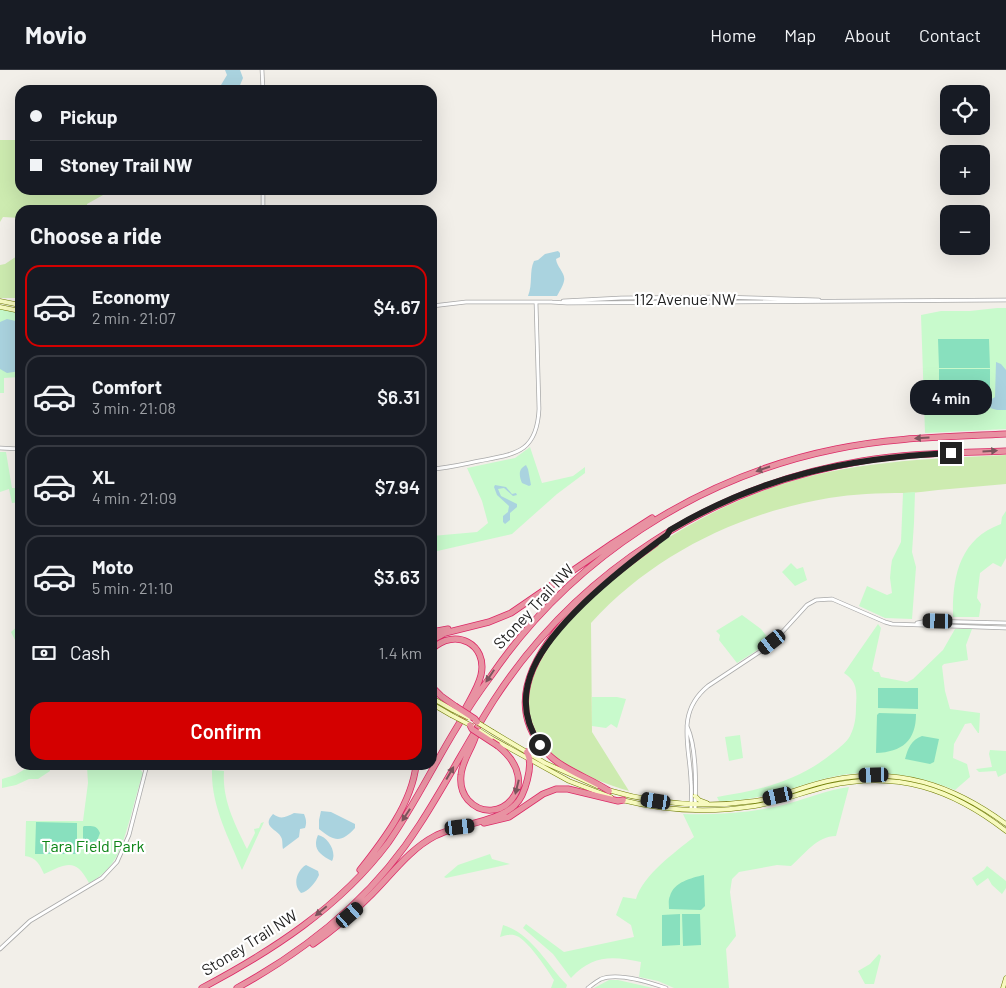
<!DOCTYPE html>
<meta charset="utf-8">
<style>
body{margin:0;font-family:Barlow,sans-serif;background:#20242c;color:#f1f3f6;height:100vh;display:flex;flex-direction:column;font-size:19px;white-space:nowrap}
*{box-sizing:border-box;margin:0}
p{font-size:16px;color:#9ea1a6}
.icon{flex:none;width:28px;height:28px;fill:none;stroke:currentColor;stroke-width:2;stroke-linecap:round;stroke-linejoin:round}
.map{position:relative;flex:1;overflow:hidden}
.side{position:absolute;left:15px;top:135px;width:422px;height:565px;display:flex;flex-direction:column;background:#171b24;border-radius:15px;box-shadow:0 5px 20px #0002}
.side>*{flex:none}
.hud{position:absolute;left:15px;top:15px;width:422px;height:110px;border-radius:15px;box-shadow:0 5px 20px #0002;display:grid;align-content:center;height:110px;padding:0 15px;background:#171b24}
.tools{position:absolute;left:940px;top:15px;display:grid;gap:10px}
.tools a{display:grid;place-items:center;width:50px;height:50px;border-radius:10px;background:#171b24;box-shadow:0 5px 20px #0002;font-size:25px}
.end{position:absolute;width:22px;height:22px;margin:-11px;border:6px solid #222;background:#fff;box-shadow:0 0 0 2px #fff}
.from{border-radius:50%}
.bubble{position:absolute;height:35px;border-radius:15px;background:#171b24;box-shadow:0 5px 20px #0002;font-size:16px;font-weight:600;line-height:35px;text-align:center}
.car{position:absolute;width:15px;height:30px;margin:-15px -8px;border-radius:6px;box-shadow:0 0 4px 1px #0007;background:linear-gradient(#222 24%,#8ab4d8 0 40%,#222 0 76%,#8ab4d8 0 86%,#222 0)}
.hud b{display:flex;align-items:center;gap:18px;height:48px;font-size:19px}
.hud b+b{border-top:1px solid #363941}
.hud i{width:12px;height:12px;background:#f1f3f6}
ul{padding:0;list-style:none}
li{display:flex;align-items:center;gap:15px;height:82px;margin:0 10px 8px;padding:0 5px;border:2px solid #363941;border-radius:15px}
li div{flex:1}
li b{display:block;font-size:19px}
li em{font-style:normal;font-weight:600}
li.active{border-color:#d40000}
li>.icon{width:45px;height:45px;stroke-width:1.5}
h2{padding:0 15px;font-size:22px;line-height:60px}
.pay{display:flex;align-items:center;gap:12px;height:55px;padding:0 15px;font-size:19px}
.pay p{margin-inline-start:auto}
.cta{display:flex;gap:10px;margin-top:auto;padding:10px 15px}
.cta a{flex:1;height:58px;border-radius:15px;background:#d40000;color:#fff;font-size:20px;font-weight:600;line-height:58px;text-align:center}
header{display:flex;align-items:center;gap:30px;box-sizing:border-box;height:70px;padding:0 25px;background:#171b24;border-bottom:1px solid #363941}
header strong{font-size:24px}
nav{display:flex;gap:28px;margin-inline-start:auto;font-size:18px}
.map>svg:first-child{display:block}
.grass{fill:#cdebb0}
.park{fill:#c8facc}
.pitch{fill:#88e0be}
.water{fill:#aad3df}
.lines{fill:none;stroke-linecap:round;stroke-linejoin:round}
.tertiary-casing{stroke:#a9a9a9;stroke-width:4.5}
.secondary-casing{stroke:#707d05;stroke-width:5}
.motorway-casing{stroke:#dc2a67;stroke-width:7}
.tertiary{stroke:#fff;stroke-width:3}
.secondary{stroke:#f7fabf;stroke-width:4}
.motorway{stroke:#e892a2;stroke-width:5.5}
.secondary-bridge-casing{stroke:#707d05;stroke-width:5;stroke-linecap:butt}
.motorway-bridge-casing{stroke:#dc2a67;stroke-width:7;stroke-linecap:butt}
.secondary-bridge{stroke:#f7fabf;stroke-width:4}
.motorway-bridge{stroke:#e892a2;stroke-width:5.5}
.oneway{fill:#7b545c}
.route{stroke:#222;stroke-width:6}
.labels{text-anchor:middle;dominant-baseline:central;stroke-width:4.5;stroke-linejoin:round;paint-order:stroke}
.street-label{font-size:16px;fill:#222;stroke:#fff}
.park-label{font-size:16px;fill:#0c8416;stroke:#fff}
</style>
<header>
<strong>Movio</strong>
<nav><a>Home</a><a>Map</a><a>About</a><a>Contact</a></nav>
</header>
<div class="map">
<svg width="1006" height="918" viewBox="0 0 1006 918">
<rect width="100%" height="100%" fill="#f2efe9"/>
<path class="grass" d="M0,70H20V120H112L87,134L88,140H20V148L3,147L0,152Z
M20,184V228H0V195L5,194Z
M1006,385V414C983,416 961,418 938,420C927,421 915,423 904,423C879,423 853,424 829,428C739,443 653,485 591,553L592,662L629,721C602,713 558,697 540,674C537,669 535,662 533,657C531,652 528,647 527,643C526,636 528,615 530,609C535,591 548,574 560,561C614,497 691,446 771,418C847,391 926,389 1006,385Z"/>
<path class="park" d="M997,238H1006V359L925,363L921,245L941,241H970Z
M0,239L20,243V307L4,308V323H0Z
M530,377L542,413L573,406L585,397V403L557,424L512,464L433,482L432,466L477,462L488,453L482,431L467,398L515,388Z
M0,382H6L12,418H20L19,432L12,433L9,419L0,422Z
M915,422L914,453L912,482L916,497L912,549L885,548L859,536L867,516L887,525L892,523L890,508L891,497L892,490L901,472L903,423Z
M1006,441V488L1001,497L993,493L980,503L977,528L981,534L979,547H953C952,508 959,469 1001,454L1002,447Z
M791,493L797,499L803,497L807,510L795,516L782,502Z
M742,545L761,559L769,569L756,581L737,593L719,570L720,565L716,561Z
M20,554V571H19L15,570L11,562Z
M878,554L881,558L872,599L875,602H879L881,607L907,612L913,609L943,580L955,559H972L966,575L968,590L944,594L942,596L945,621L950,639L980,643L979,663H978L971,653L965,654L954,674L953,688L967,694L970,707L955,720C913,703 867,697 823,709C789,719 756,731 719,731L717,727C761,720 799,711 834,682C840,677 846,673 850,666C855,656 856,647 856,636C857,621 857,611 844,603Z
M592,627H617L626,629L617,658L611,654L606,658L592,656Z
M740,665L743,688L729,691L725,667Z
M990,680L1006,681V703L998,707L996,701L979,702L976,699L992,697L989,684Z
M32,695L49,697L50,701L38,709H29L16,715L2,718V709L15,705Z
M119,696L140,699L143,703C138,718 134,734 130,749C121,778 117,798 89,813C76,788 67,793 44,804C40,795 36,787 25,786L26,751H83L88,713L87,697Z
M212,700L224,701C222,730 235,754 247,779L255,763L254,759L259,758L261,753L264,752L242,800C229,768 211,736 212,700Z
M849,717L836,766C817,766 805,784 791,796L777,795L739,802L732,809L730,822L736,866L726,879L729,918H674L658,911L639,907L641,892C611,886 593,885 571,908L553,884L523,858L526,854L564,882L634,867L631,855L616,845L623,827L636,829C643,805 674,783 694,767L683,744C715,745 747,743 779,736C802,731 825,720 849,717Z
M490,784L492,789L510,794L446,808L444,807L458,795Z
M987,796L1006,811V818L1002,824L992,815L988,808L977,816L972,808L984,800Z
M503,855C532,864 547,895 567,915L566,918H551L554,910C546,898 531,875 519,867C512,863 506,865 500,867Z
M879,884L881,886L874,914H865L858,901L870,894Z
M609,910H618L653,918H594Z"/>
<path class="pitch" d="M938,269H989L990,298H939Z
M939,299H990V325H939Z
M878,618H918V639L878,638Z
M879,643L916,644C916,671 902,682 876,683L877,645Z
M922,666L939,669L934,692L930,694L905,689C908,678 911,670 922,666Z
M36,752L77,753V784H35Z
M84,756C92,756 97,755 100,763L97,771L89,773L83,769V757Z
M704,805L705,836L701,840L669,839C669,835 668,830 670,826C674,812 691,808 704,805Z
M680,844V875L662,876V845Z
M682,844H700L701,875L683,876Z"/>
<path class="water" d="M225,0H240L243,8L238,20H218L227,5Z
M558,181L560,183V187L556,189C557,198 566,203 564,211C563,216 559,222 557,226H528C533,214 529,201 534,191L538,190L545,184Z
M7,249L20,252V301L7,303L0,299V252Z
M996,292L1001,294L1006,300V340H997L976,334V332L990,330L995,327Z
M526,395L528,399L531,415L529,416L522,413C519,406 518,399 526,395Z
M495,415L506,417L512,424L516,423L517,425L513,426L504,418L498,419L501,426L517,434V437L510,443V450L505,454L503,452V446L508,442L509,436L497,425L494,417Z
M321,741L331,742L355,754V758C341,773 335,772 319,759V750Z
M294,743L304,744C306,749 307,752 305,758L300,759L299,767L283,779C282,775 283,770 281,767C277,759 261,757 273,744C281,750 286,747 294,743Z
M318,765C328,767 337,782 332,791C320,785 312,779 318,765Z
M306,795L318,801L319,805C316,812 308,822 301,823C292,815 297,800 306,795Z"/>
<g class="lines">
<g class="tertiary-casing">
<path id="tertiary" d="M262,0L263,20
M263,140V120
M563,231L621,228L720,227L819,230
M551,232L567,233L1006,230
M432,236L466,232H552
M0,378L20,379
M432,399C448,398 464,394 479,391C515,384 537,383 539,339L536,232
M917,553L927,551L1006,553
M687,656C697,678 696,716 695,740
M691,739C691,730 692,721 691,712C690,676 675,643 708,616L764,579L775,570L807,535L816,530L832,529L885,552L892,554L1006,558
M0,879L30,851L102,808L117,792L129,765L147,695
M588,918C592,915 597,911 601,909C618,902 649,912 666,918"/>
</g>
<g class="secondary-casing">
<path id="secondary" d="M0,231L20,235
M0,237L20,241
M432,628L453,640
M432,634L451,645
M493,662L545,693L597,716
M491,668L569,711L611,727
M608,720C655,734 705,738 755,731C781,727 806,715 832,710C897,696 953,715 1006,754
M695,726L699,730L707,733
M622,730C665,741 711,743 755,736C780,732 803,722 828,716C897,700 952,719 1006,761
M1003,918L1006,908"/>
</g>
<g class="motorway-casing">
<path id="motorway" d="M432,562L448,559
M432,570L445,563L489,552L511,543L613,473L652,448
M432,579C455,557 488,574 481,605C478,618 469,631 463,643
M432,617L441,626L455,636
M476,665C472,679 462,691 461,705C460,714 462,723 468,730C496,761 547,715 498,676
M609,721C588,707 562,700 545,681C478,605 600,513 655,474
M484,753L509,747L543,724L556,719H568L618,731L623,730
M360,800C383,771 412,733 416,695
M313,874C332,861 351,845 368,828C389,808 408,780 435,766C458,754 498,752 515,735C525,726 534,694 527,682
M202,918C272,881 340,837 388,773C414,736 433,696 457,657C467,640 479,622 491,606C571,489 697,407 836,379C892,367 949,367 1006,364
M237,918C310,878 375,825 420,754C446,714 468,671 494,630C577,502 711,416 862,391C909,383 958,383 1006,381"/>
</g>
<use href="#tertiary" class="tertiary"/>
<use href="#secondary" class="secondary"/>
<use href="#motorway" class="motorway"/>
<g class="secondary-bridge-casing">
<path id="secondary-bridge" d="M453,640L469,648
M451,645L472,656
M475,651L493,662
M480,661L491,668"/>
</g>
<g class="motorway-bridge-casing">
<path id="motorway-bridge" d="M455,636L475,649L477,652
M470,655L472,659L498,676"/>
</g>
<use href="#secondary-bridge" class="secondary-bridge"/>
<use href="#motorway-bridge" class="motorway-bridge"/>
</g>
<defs><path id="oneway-solid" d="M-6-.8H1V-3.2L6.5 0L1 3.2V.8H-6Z" transform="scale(1.25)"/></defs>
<g class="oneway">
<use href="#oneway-solid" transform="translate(922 368) rotate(176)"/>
<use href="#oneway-solid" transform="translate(990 381) rotate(-3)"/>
<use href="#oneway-solid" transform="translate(763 399) rotate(161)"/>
<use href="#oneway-solid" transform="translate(490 606) rotate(124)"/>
<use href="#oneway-solid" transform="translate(450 703) rotate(-60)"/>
<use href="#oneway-solid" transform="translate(517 717) rotate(104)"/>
<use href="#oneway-solid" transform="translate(406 745) rotate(123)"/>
<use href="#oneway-solid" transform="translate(321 841) rotate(140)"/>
</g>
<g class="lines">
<path class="route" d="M540,675C503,620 545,571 584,533C610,508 638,486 667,465L670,460C761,406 847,388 951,383"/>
</g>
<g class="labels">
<g class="street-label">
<text x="685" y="228">112 Avenue NW</text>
<text transform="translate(533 536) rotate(-47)">Stoney Trail NW</text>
<text transform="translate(249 872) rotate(-32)">Stoney Trail NW</text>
</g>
<g class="park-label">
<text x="93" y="775">Tara Field Park</text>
</g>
</g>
</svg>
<div class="tools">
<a><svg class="icon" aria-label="locate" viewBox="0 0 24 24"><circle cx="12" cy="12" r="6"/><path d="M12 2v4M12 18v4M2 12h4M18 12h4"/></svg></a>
<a>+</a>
<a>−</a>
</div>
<i class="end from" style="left:540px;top:675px"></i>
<i class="end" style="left:951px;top:383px"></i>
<div class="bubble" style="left:910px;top:310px;width:82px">4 min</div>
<i class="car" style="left:938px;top:551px;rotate:271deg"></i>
<i class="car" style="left:772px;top:572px;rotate:232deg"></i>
<i class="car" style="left:874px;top:705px;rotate:268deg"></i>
<i class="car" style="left:778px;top:726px;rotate:257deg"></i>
<i class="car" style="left:656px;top:731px;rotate:279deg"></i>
<i class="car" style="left:460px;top:757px;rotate:83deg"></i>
<i class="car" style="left:350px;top:845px;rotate:49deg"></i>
<div class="hud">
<b><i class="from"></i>Pickup</b>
<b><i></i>Stoney Trail NW</b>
</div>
<section class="side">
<h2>Choose a ride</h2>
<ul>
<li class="active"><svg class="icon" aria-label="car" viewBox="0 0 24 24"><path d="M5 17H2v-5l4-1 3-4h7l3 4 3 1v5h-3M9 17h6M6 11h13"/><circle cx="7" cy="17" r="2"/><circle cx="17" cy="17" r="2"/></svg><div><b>Economy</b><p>2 min · 21:07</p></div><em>$4.67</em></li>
<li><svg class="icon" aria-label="car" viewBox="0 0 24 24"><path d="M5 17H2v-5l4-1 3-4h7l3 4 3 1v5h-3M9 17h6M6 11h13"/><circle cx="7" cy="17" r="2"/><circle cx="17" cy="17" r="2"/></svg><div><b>Comfort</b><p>3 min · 21:08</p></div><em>$6.31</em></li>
<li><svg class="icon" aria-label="car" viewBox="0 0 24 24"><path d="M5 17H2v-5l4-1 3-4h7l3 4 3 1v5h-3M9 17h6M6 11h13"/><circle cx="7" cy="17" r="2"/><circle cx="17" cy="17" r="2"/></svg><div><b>XL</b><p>4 min · 21:09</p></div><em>$7.94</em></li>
<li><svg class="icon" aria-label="car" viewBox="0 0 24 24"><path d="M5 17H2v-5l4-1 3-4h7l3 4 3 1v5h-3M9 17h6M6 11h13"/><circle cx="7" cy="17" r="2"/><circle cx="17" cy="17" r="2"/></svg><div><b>Moto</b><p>5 min · 21:10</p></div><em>$3.63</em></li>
</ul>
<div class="pay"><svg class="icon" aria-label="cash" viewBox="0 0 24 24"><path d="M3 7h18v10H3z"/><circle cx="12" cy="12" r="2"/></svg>Cash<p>1.4 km</p></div>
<div class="cta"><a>Confirm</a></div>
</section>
</div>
